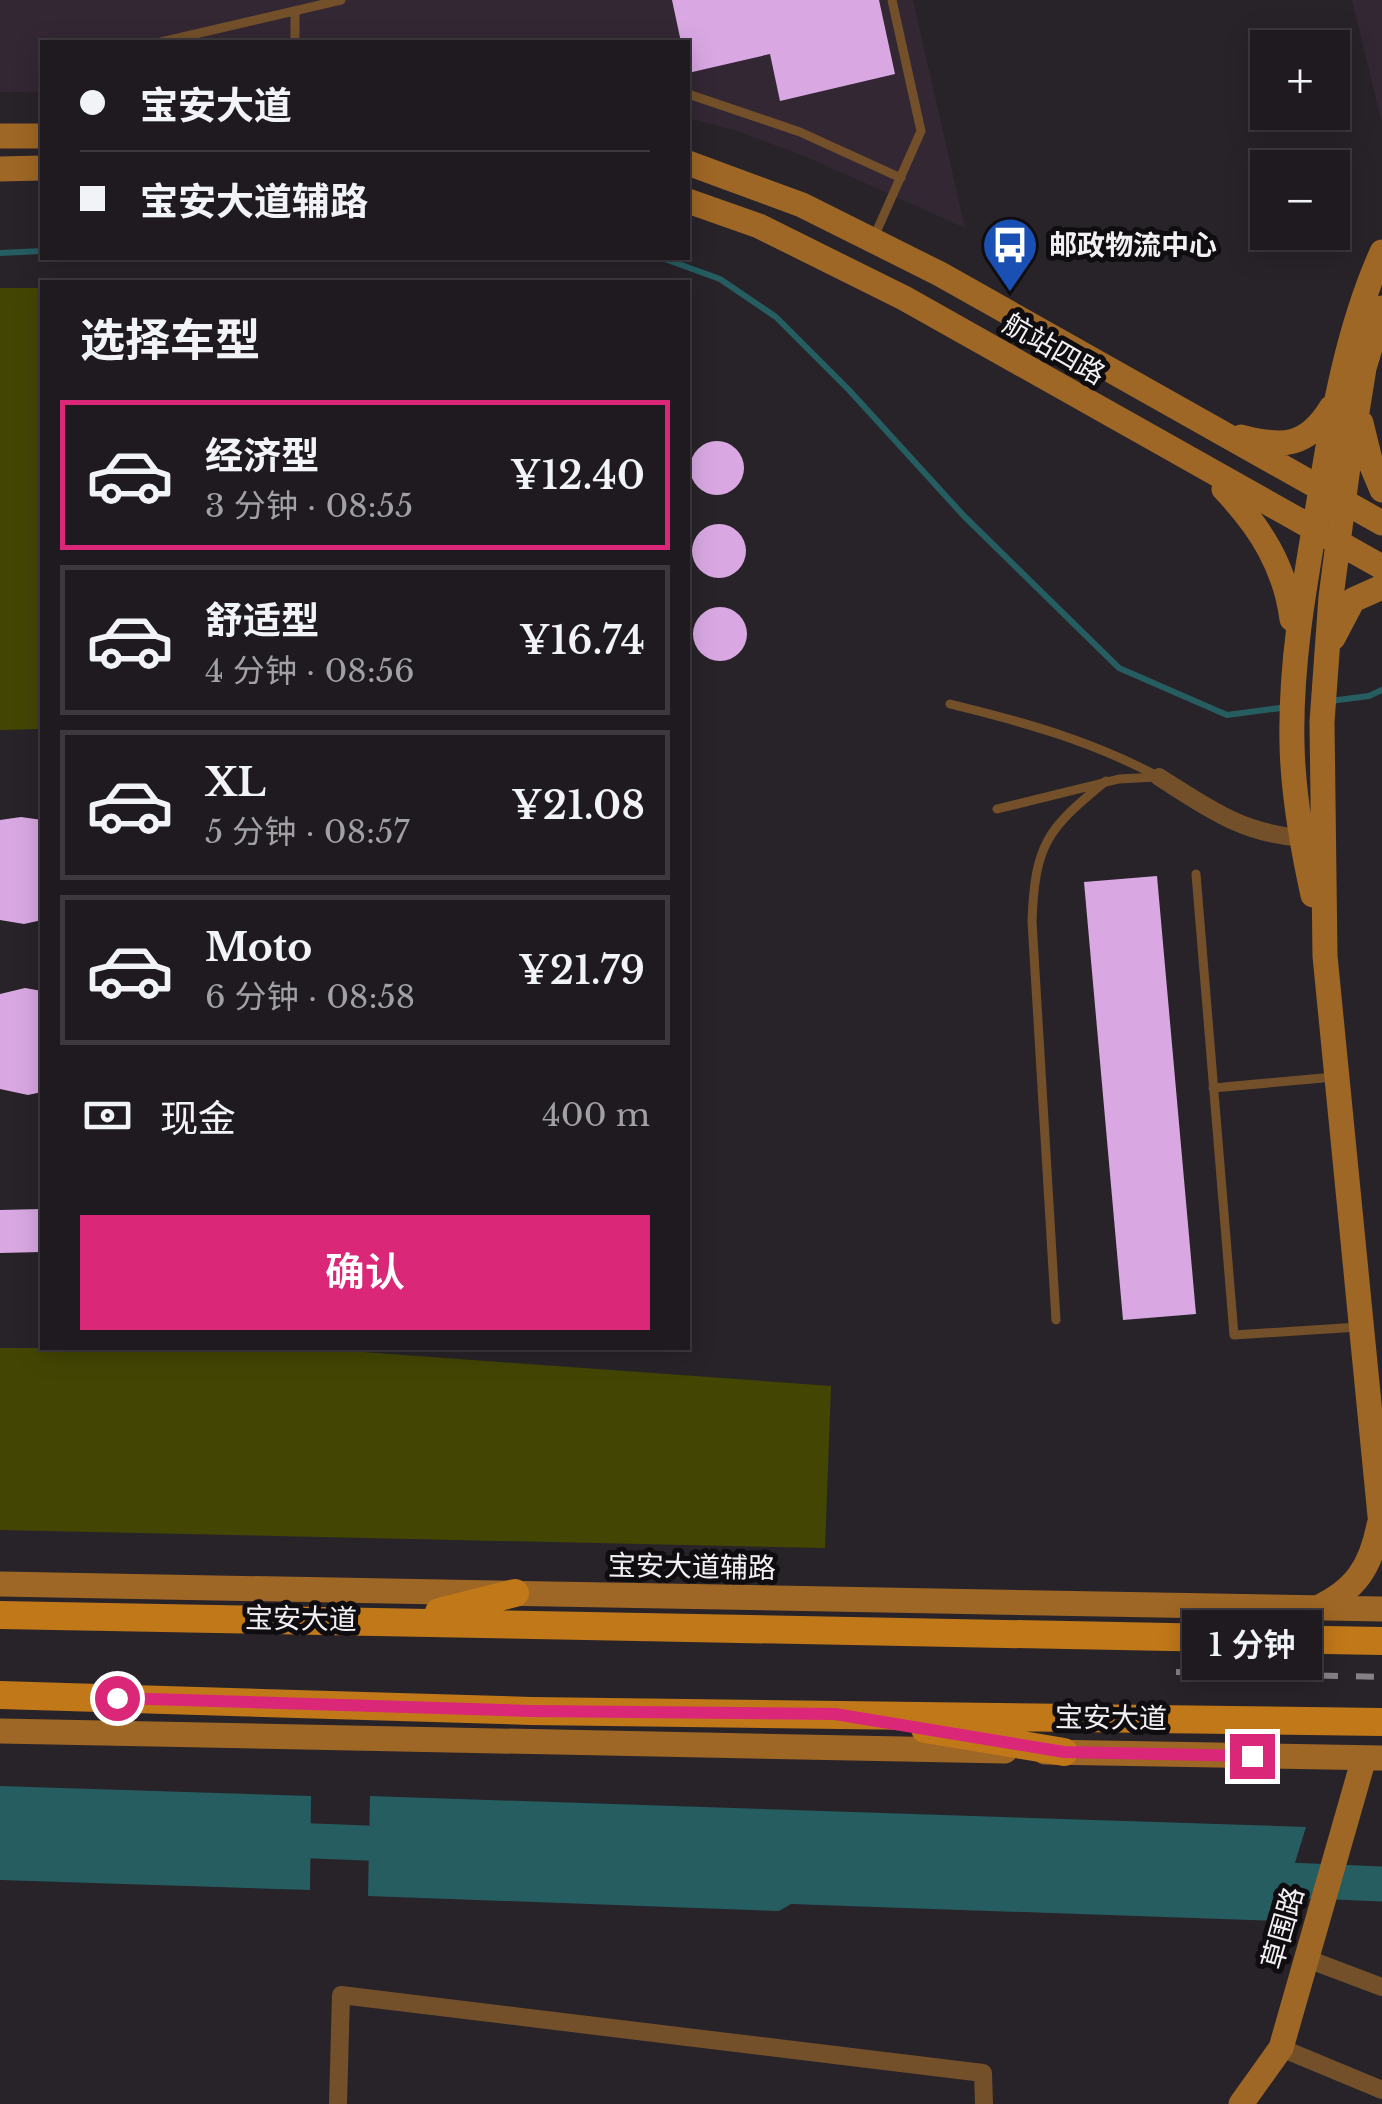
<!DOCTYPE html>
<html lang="zh">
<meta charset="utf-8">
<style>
body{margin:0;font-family:"Libre Baskerville","Noto Sans SC",serif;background:#262328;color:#f1f3f6;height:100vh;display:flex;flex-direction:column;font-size:38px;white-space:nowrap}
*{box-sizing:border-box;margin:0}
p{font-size:32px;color:#a1a1a4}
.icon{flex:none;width:55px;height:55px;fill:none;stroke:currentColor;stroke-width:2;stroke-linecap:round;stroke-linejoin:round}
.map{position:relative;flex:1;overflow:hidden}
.details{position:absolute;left:40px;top:280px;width:650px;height:1070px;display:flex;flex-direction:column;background:#1e1a1f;border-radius:0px;box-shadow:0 5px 25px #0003,0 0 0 2px #3c383d}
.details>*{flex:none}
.guide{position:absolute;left:40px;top:40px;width:650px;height:220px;border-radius:0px;box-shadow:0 5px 25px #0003,0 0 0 2px #3c383d;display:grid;align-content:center;height:220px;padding:0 40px;background:#1e1a1f}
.tools{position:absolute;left:1250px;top:30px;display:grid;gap:20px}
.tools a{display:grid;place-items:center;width:100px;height:100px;border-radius:0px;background:#1e1a1f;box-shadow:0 5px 25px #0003,0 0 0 2px #3c383d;font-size:50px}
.end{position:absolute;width:45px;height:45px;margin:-22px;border:12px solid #db2777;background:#fff;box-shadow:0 0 0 5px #fff}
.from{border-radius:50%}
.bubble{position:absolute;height:70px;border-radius:0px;background:#1e1a1f;box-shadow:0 5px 25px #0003,0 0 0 2px #3c383d;font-size:32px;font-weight:600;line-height:70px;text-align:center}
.guide b{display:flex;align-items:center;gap:35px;height:95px;font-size:38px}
.guide b+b{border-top:2px solid #3c383d}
.guide i{width:25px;height:25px;background:#f1f3f6}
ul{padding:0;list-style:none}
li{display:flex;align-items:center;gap:30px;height:150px;margin:0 20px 15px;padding:0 20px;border:5px solid #3c383d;border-radius:0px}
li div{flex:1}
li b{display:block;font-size:38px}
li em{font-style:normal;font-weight:600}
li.selected{border-color:#db2777}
li>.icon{width:90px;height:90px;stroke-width:1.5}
h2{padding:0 40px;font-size:45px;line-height:120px}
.pay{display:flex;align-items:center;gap:25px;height:110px;padding:0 40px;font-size:38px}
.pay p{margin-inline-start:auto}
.action{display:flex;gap:20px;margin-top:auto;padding:20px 40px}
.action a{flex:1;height:115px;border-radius:0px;background:#db2777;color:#fff;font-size:40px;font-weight:600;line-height:115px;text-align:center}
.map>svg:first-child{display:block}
.commercial{fill:#342734}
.green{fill:#434603}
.water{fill:#255d61}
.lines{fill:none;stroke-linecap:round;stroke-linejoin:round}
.stream{stroke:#255d61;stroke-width:6}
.river{stroke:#255d61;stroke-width:35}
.building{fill:#d9a8e3}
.lane{stroke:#73502a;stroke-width:9}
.street{stroke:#73502a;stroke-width:18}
.secondary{stroke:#9f6725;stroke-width:25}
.primary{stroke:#c17819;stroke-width:28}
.rail{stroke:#858186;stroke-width:6;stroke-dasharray:18 18;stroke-linecap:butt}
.route{stroke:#db2777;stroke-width:12}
.labels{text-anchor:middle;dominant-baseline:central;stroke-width:10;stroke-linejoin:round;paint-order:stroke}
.poi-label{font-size:28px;font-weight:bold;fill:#f3f0f4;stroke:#0f0d10;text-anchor:start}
.street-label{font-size:28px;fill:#f3f0f4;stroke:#0f0d10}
</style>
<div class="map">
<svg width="1382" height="2104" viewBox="0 0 1382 2104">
<rect width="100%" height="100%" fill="#282329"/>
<path class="commercial" d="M0,0H913L965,228L809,158L738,131L688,118V42H42V92H0Z
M1352,0H1382V123Z"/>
<path class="green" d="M0,288H42V729L0,730Z
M0,1348H309L831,1386L825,1548L0,1530Z"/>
<path class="water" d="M0,1786L311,1796L310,1890L0,1880Z
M370,1796L1306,1827L1277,1921L791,1904L779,1911L368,1896Z"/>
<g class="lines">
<path class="stream" d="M0,253L42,251
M662,258L720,279L776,317L849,390L964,516L1119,668L1227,715L1288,707
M1330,701L1369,696L1382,690"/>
<path class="river" d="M264,1839L417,1845
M1243,1878L1382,1884"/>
</g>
<path class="building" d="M672,0H879L895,74L780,101L770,54L688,73V42H681Z
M690 468a27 27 0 1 1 54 0a27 27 0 1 1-54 0Z
M692 551a27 27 0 1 1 54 0a27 27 0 1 1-54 0Z
M693 634a27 27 0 1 1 54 0a27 27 0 1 1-54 0Z
M21,817L42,820V920L24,924L0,920V820Z
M1157,876L1196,1314L1123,1320L1084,882Z
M25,988L42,991V1092L28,1095L0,1089V994Z
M42,1209V1252L0,1253V1210Z"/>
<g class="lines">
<path class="lane" d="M161,42L341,0
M295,42V11
M688,94L800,132L901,178
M874,237L921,131L892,0
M950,704C1024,722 1092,741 1159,777
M997,809L1119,779L1156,777
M1196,874L1234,1335L1358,1327
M1213,1088L1334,1077
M1056,1320L1032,921C1035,844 1047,829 1106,781"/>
<path class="street" d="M1159,777C1208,808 1241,833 1301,838
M1305,1958L1382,1987
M1281,2048L1382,2090
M338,2104L341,1995L983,2073L984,2104"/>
<path class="secondary" d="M0,136H42
M688,163L802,205L940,274L1382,523
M0,169L42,168
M688,201L759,226L904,298L1382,567
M1382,308L1364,368L1347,474L1331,597L1322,722L1325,956L1382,1536
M1361,423L1371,464L1382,490
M1241,437C1283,448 1307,447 1331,408
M1224,489C1260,527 1285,566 1292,619
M1333,638L1353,600L1382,587
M1313,895C1302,845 1293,795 1292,744C1290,660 1306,577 1320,495C1333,413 1348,328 1382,252
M0,1584L1382,1609
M1317,1608C1356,1590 1371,1566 1379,1525
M0,1731L1005,1751
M1045,1752L1382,1758
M1241,2104L1281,2048L1364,1758"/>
<path class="primary" d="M439,1612L515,1593
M0,1615L1382,1641
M0,1695L531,1711L1382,1722
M925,1729L1064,1752"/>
<path class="rail" d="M1176,1672L1382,1677"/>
</g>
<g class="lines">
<path class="route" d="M117,1698L531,1711L835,1714L1064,1752L1252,1756"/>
</g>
<defs>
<g id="bus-pin" transform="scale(2.875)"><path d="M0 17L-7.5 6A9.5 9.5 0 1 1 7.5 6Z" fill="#1a4fb4" stroke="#0f0d10"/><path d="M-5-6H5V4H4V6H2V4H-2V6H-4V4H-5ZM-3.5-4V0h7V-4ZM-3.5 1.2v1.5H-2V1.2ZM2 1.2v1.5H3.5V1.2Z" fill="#fff"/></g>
</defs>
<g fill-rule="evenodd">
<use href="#bus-pin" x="1010" y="245"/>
</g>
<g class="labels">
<g class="poi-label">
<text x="1049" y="245">邮政物流中心</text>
</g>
<g class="street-label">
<text transform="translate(1054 349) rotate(30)">航站四路</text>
<text transform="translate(692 1567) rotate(1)">宝安大道辅路</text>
<text transform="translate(301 1619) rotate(1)">宝安大道</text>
<text transform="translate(1111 1718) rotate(1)">宝安大道</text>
<text transform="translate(1283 1928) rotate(-74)">草围路</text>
</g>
</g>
</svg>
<div class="tools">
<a>+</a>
<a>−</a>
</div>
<i class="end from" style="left:117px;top:1698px"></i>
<i class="end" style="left:1252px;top:1756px"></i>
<div class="bubble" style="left:1182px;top:1610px;width:140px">1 分钟</div>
<div class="guide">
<b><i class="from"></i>宝安大道</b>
<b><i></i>宝安大道辅路</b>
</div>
<section class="details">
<h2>选择车型</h2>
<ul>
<li class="selected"><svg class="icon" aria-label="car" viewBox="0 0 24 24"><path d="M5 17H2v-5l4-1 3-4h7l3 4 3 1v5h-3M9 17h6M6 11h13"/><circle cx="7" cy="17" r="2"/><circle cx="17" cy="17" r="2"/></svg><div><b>经济型</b><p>3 分钟 · 08:55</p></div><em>¥12.40</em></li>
<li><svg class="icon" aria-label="car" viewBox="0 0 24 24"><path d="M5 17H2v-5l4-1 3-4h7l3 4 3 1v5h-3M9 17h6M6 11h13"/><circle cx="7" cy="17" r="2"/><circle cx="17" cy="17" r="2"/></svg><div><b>舒适型</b><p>4 分钟 · 08:56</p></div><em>¥16.74</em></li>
<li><svg class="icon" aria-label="car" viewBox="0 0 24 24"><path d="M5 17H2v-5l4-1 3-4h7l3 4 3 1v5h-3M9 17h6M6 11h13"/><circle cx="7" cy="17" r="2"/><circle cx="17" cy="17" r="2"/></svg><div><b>XL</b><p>5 分钟 · 08:57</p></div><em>¥21.08</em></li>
<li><svg class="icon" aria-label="car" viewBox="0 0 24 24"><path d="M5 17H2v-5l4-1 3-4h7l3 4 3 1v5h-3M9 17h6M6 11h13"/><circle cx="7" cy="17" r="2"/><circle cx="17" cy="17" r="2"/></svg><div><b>Moto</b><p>6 分钟 · 08:58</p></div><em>¥21.79</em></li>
</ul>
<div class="pay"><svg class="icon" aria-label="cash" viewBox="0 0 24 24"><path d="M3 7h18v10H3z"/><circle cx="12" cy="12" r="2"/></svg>现金<p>400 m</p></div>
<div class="action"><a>确认</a></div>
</section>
</div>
